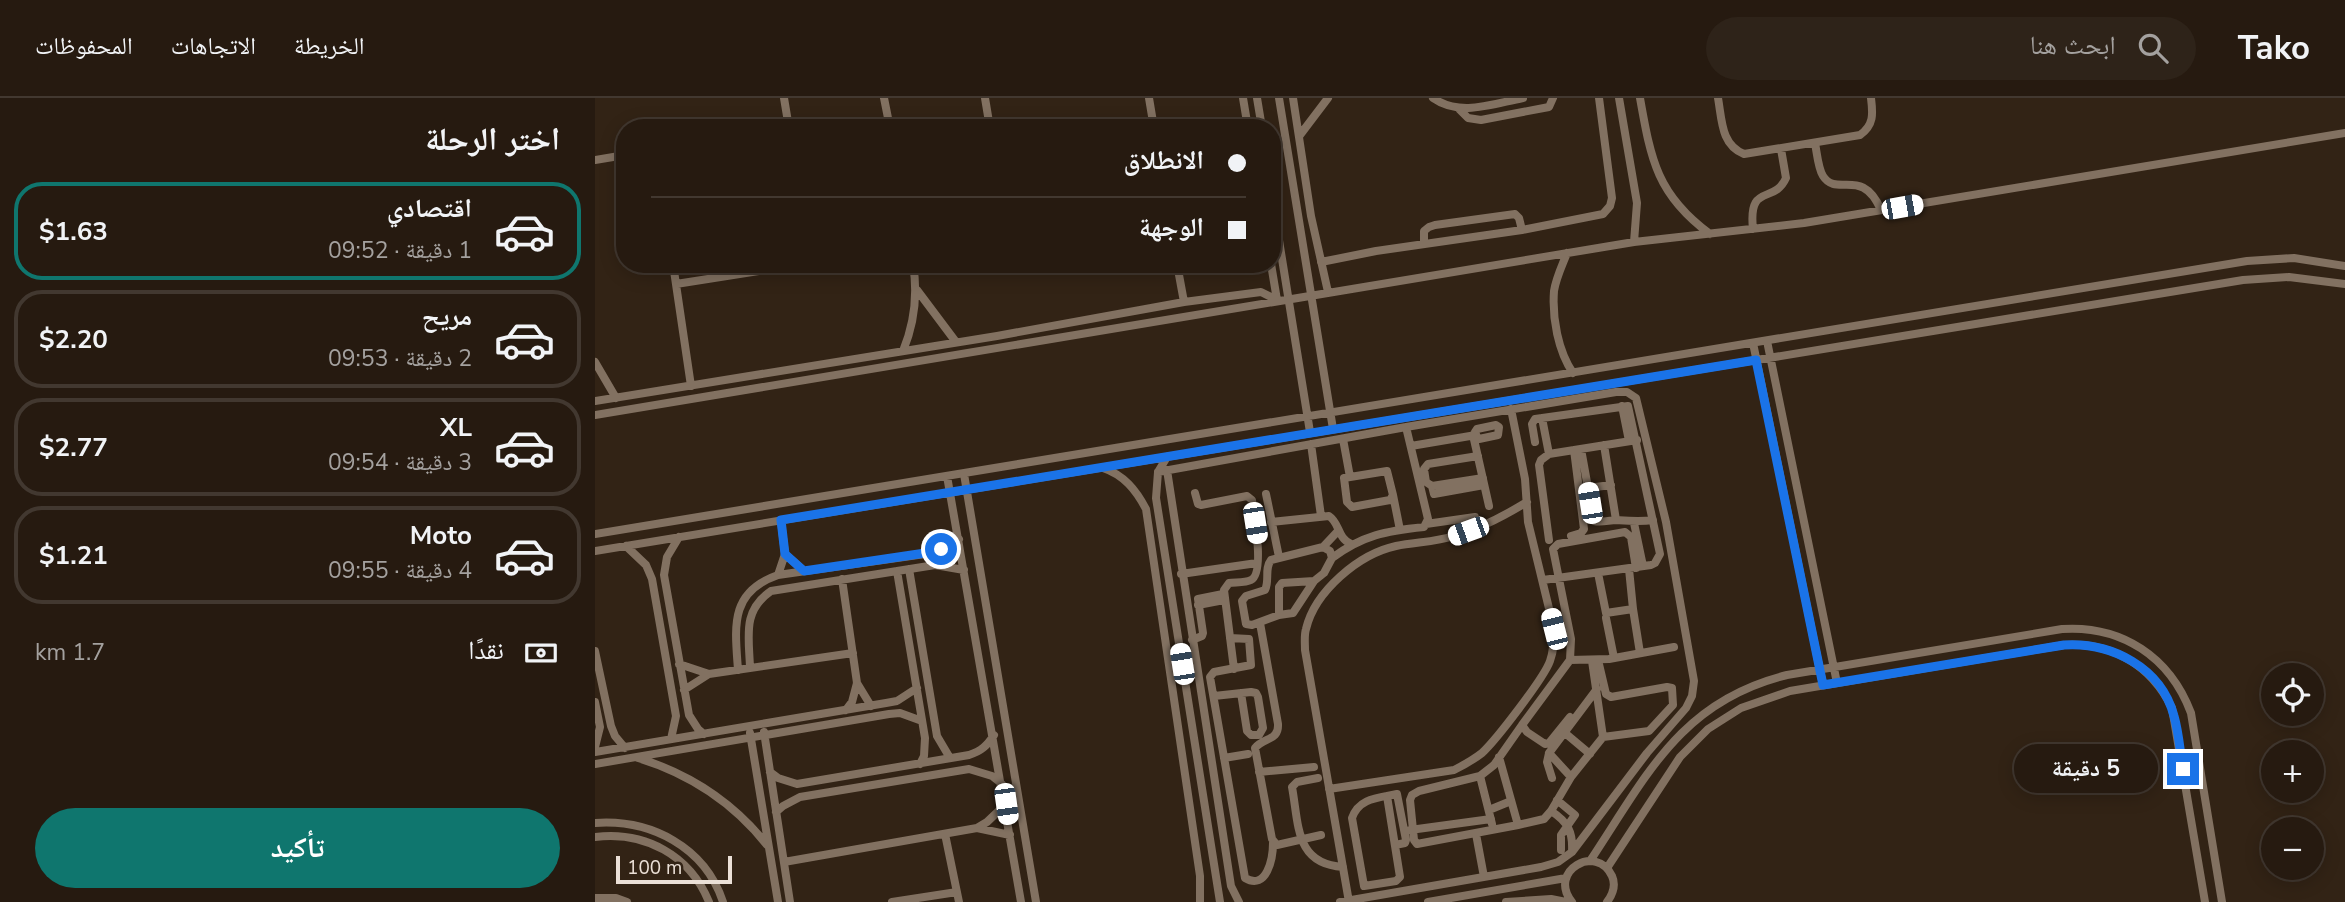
<!DOCTYPE html>
<html lang="ar">
<meta charset="utf-8">
<style>
body{margin:0;font-family:"Nunito Sans","Noto Naskh Arabic",sans-serif;background:#2e2319;color:#f1f3f6;direction:rtl;height:100vh;display:flex;flex-direction:column;font-size:26px;white-space:nowrap}
*{box-sizing:border-box;margin:0}
p{font-size:23px;color:#a4a19f}
.icon{flex:none;width:38px;height:38px;fill:none;stroke:currentColor;stroke-width:2;stroke-linecap:round;stroke-linejoin:round}
.map{position:relative;flex:1;overflow:hidden;direction:ltr}
.sheet{display:flex;flex-direction:column;background:#261a10;width:595px}
.sheet>*{flex:none}
.banner{position:absolute;left:21px;top:21px;width:665px;height:154px;border-radius:28px;box-shadow:0 4px 18px #0003,0 0 0 2px #423830;direction:rtl;display:grid;align-content:center;height:154px;padding:0 35px;background:#261a10}
.fabs{position:absolute;left:1666px;top:565px;display:grid;gap:14px}
.fabs a{display:grid;place-items:center;width:63px;height:63px;border-radius:50%;background:#261a10;box-shadow:0 4px 18px #0003,0 0 0 2px #423830;font-size:35px}
.scale{position:absolute;left:21px;bottom:18px;width:116px;box-sizing:border-box;padding-left:7px;border:4px solid #ebe0d7;border-top:0;font-size:19px;line-height:24px;white-space:nowrap;color:#ebe0d7;-webkit-text-stroke:5px #322315;paint-order:stroke}
.end{position:absolute;width:32px;height:32px;margin:-16px;border:9px solid #1a73e8;background:#fff;box-shadow:0 0 0 4px #fff}
.from{border-radius:50%}
.bubble{position:absolute;height:49px;border-radius:24px;background:#261a10;box-shadow:0 4px 18px #0003,0 0 0 2px #423830;font-size:23px;font-weight:700;line-height:49px;text-align:center;direction:rtl}
.car{position:absolute;width:21px;height:42px;margin:-21px -10px;border-radius:9px;box-shadow:0 0 5px 2px #0007;background:linear-gradient(#fff 24%,#345 0 40%,#fff 0 76%,#345 0 86%,#fff 0)}
.banner b{display:flex;align-items:center;gap:24px;height:66px;font-size:26px}
.banner b+b{border-top:2px solid #423830}
.banner i{width:18px;height:18px;background:#f1f3f6}
ul{padding:0;list-style:none}
li{display:flex;align-items:center;gap:21px;height:98px;margin:0 14px 10px;padding:0 21px;border:4px solid #423830;border-radius:28px}
li div{flex:1}
li b{display:block;font-size:26px}
li em{font-style:normal;font-weight:700}
li.on{border-color:#0f766e}
li>.icon{width:63px;height:63px;stroke-width:1.5}
h2{padding:0 35px;font-size:32px;line-height:84px}
.pay{display:flex;align-items:center;gap:18px;height:77px;padding:0 35px;font-size:26px}
.pay p{margin-inline-start:auto}
.action{display:flex;gap:14px;margin-top:auto;padding:14px 35px}
.action a{flex:1;height:80px;border-radius:42px;background:#0f766e;color:#fff;font-size:28px;font-weight:700;line-height:80px;text-align:center}
header{display:flex;align-items:center;gap:42px;box-sizing:border-box;height:98px;padding:0 35px;background:#261a10;border-bottom:2px solid #423830}
header strong{font-size:33px}
nav{display:flex;gap:38px;margin-inline-start:auto;font-size:24px}
.search{width:490px;height:63px;background:#2e2319;display:flex;align-items:center;gap:18px;box-sizing:border-box;padding:0 24px;border-radius:38px;color:#a4a19f;font-size:26px}
main{display:flex;flex:1;min-height:0}
.map>svg:first-child{display:block}
.lines{fill:none;stroke-linecap:round;stroke-linejoin:round}
.minor{stroke:#827161;stroke-width:8}
.route{stroke:#1a73e8;stroke-width:9}
</style>
<header>
<strong>Tako</strong>
<div class="search"><svg class="icon" aria-label="search" viewBox="0 0 24 24"><circle cx="10" cy="10" r="6"/><path d="M15 15l6 6"/></svg>ابحث هنا</div>
<nav><a>الخريطة</a><a>الاتجاهات</a><a>المحفوظات</a></nav>
</header>
<main>
<div class="map">
<svg width="1750" height="804" viewBox="0 0 1750 804">
<rect width="100%" height="100%" fill="#322315"/>
<g class="lines">
<path class="minor" d="M189,0L194,30
M289,0L295,30
M390,0L395,30
M554,0L559,30
M648,0L653,30
M662,0L667,30
M684,0L738,331
M698,0L716,118L733,194
M838,0C865,19 897,6 928,0
M1024,0L1042,105L1039,144
M1045,0C1056,62 1062,97 1115,136
M1123,0C1127,22 1126,47 1149,56L1265,37C1279,27 1278,16 1276,0
M864,11L873,20L886,22L954,9L958,0
M705,37L733,0
M1220,45C1222,55 1223,70 1228,78C1242,100 1267,68 1286,112
M0,62L30,57
M677,99L715,334
M1158,131C1153,84 1179,107 1191,80L1186,51
M829,146V133L834,129L840,127L920,116L924,120L927,132
M972,155C967,168 961,180 959,193C957,220 963,253 978,275
M726,164L781,153L927,132L1008,116L1015,108L1017,100L1004,0
M78,166L96,288
M582,166L589,204
M676,166L682,202
M81,186L209,166
M322,192L361,244
M1172,243L1242,585
M1158,245L1228,587
M308,253C320,224 323,197 318,166
M0,264L21,300
M0,303L402,238L589,204L666,194L682,202
M1027,308L1034,343
M0,317L1039,144L1209,125L1750,35
M947,320L954,356
M901,327L904,329L903,337L884,341L882,339L880,334L882,331Z
M878,337L894,408
M748,341L755,379
M940,344L937,326L940,321L1033,308L1065,456L1060,465L1056,467L948,482
M716,346L726,418
M1009,347L1021,422
M816,348L881,337
M986,351L999,423C1007,425 1014,422 1022,422C1035,423 1045,424 1058,422
M883,358L833,366L829,371L831,384L837,388L888,380
M572,359L563,374L561,400L625,804
M508,370C529,377 541,392 551,411L605,778V804
M572,372L636,788L644,804
M792,373L798,397L795,402L757,409L752,404L749,380Z
M563,374L811,329L1021,294H1032L1041,300L1071,424L1099,583L1097,598L1091,610L1052,655L977,754L963,764L946,769L745,804
M369,376L441,804
M352,378L426,804
M837,388L839,396L889,387
M993,390L1016,387
M600,395L603,406L606,407L652,398L657,402C659,416 670,475 656,482C650,485 640,484 634,485L629,492L639,571
M671,396L684,459
M798,397L805,432
M676,424L734,418C745,425 742,440 756,446
M1039,425L1048,468
M831,426L880,419
M0,436L1652,163L1699,160L1750,168
M976,438L986,435L989,431L979,352
M84,439L72,459L69,477L94,617L103,631L109,636
M954,442L944,367L946,362L954,356L1042,342
M31,448L51,467L57,481L81,618L76,641
M728,449L743,433
M0,453L1648,182L1694,179L1750,186
M190,456L209,473
M737,460C768,437 791,433 829,429L833,421L811,329
M314,471L342,638L355,660
M1034,471L1038,511L1045,555
M302,473L330,640L329,658L325,666
M1003,475L1011,515L1038,511
M586,476L662,465
M183,477L190,456L186,423
M247,481L262,585L257,604L251,612
M603,507L629,502
M684,517V489L687,485L719,483L698,515L684,517L657,527L651,526L647,503L651,498L670,492C675,482 669,471 676,462L728,449L735,453L737,460L729,475L719,483
M1011,520L1019,560
M665,525L683,626C684,643 669,639 660,650L677,741L682,747L726,737
M635,540L654,541L656,567L619,574L615,579L650,780C672,793 678,760 678,745
M597,542L607,538L608,535L603,501L628,496
M0,553L16,628L20,638L30,650
M975,562L1014,561L1079,549
M997,563L1008,639L1054,633L1078,607L1077,590L1072,589L1016,599L1011,596L1003,562
M84,566L114,576
M155,570C154,538 147,513 176,493L340,467L369,472
M143,572C140,529 134,494 183,477L337,455L364,441
M262,585L276,608
M89,592L114,576L258,555
M619,598L656,594L661,595L663,599L668,630L664,637H656L652,633L646,595
M0,604L5,629L0,649
M975,619L954,645L950,646L932,634L927,627L975,562L976,541L958,451L963,446L1030,434L1036,439L1041,470
M169,634L195,804
M155,635L183,804
M970,635L995,656
M0,654L291,605L302,603L322,590
M954,655L976,679
M904,659L923,727L949,721L956,713L976,679L1008,639
M43,660C95,676 138,704 172,747
M629,660L653,656
M0,666L294,616L305,615L327,623
M175,674L183,680L202,686L374,657C386,653 392,648 399,637
M664,674L719,669
M885,678L897,726
M723,680L702,684L697,689C704,727 700,766 748,769
M957,680L952,664L954,655L1002,591
M734,691L859,672C869,667 878,662 887,655C901,642 949,580 955,563C959,552 959,542 959,531L933,424L930,381L916,311
M792,698L805,779L801,783L769,788L757,720C764,700 783,700 802,696L811,742L810,745L800,747
M962,702L980,717L966,737V752
M894,712L916,703
M956,713C973,724 978,734 977,753
M181,714L188,708L205,699L374,671L397,678L407,686
M0,725C56,721 110,749 128,804
M923,727L822,746L819,742L815,702L817,697L824,693L885,678L899,667L927,627
M382,730L392,724L411,706
M815,732L896,721
M350,736L364,804
M881,736L889,779
M0,739C50,733 95,757 114,804
M995,763C1051,679 1085,603 1192,577L1467,531C1527,527 1575,559 1596,615L1627,804
M189,764L382,730L415,737
M1012,770L1085,659L1113,631L1146,610L1195,593L1469,547C1517,544 1556,567 1577,610L1610,804
M0,800H21L32,804
M297,804L362,794
M754,804L710,552C710,545 709,537 711,531C720,493 764,456 801,448C821,444 841,444 859,438C885,431 909,418 932,404
M833,804L971,780
M911,804L956,801L971,804
M977,804C952,773 1002,745 1017,778C1021,787 1018,796 1012,804"/>
</g>
<g class="lines">
<path class="route" d="M346,451L337,454L209,473L190,456L186,422L1161,262L1228,587L1469,547C1516,544 1566,569 1579,618C1584,635 1585,654 1588,671"/>
</g>
</svg>
<div class="fabs">
<a><svg class="icon" aria-label="locate" viewBox="0 0 24 24"><circle cx="12" cy="12" r="6"/><path d="M12 2v4M12 18v4M2 12h4M18 12h4"/></svg></a>
<a>+</a>
<a>−</a>
</div>
<div class="scale">100 m</div>
<i class="end from" style="left:346px;top:451px"></i>
<i class="end" style="left:1588px;top:671px"></i>
<div class="bubble" style="left:1419px;top:646px;width:144px">5 دقيقة</div>
<i class="car" style="left:1307px;top:109px;rotate:80deg"></i>
<i class="car" style="left:995px;top:405px;rotate:351deg"></i>
<i class="car" style="left:660px;top:425px;rotate:171deg"></i>
<i class="car" style="left:873px;top:433px;rotate:250deg"></i>
<i class="car" style="left:959px;top:531px;rotate:346deg"></i>
<i class="car" style="left:587px;top:566px;rotate:351deg"></i>
<i class="car" style="left:411px;top:706px;rotate:172deg"></i>
<div class="banner">
<b><i class="from"></i>الانطلاق</b>
<b><i></i>الوجهة</b>
</div>
</div>
<section class="sheet">
<h2>اختر الرحلة</h2>
<ul>
<li class="on"><svg class="icon" aria-label="car" viewBox="0 0 24 24"><path d="M5 17H2v-5l4-1 3-4h7l3 4 3 1v5h-3M9 17h6M6 11h13"/><circle cx="7" cy="17" r="2"/><circle cx="17" cy="17" r="2"/></svg><div><b>اقتصادي</b><p>1 دقيقة · 09:52</p></div><em>$1.63</em></li>
<li><svg class="icon" aria-label="car" viewBox="0 0 24 24"><path d="M5 17H2v-5l4-1 3-4h7l3 4 3 1v5h-3M9 17h6M6 11h13"/><circle cx="7" cy="17" r="2"/><circle cx="17" cy="17" r="2"/></svg><div><b>مريح</b><p>2 دقيقة · 09:53</p></div><em>$2.20</em></li>
<li><svg class="icon" aria-label="car" viewBox="0 0 24 24"><path d="M5 17H2v-5l4-1 3-4h7l3 4 3 1v5h-3M9 17h6M6 11h13"/><circle cx="7" cy="17" r="2"/><circle cx="17" cy="17" r="2"/></svg><div><b>XL</b><p>3 دقيقة · 09:54</p></div><em>$2.77</em></li>
<li><svg class="icon" aria-label="car" viewBox="0 0 24 24"><path d="M5 17H2v-5l4-1 3-4h7l3 4 3 1v5h-3M9 17h6M6 11h13"/><circle cx="7" cy="17" r="2"/><circle cx="17" cy="17" r="2"/></svg><div><b>Moto</b><p>4 دقيقة · 09:55</p></div><em>$1.21</em></li>
</ul>
<div class="pay"><svg class="icon" aria-label="cash" viewBox="0 0 24 24"><path d="M3 7h18v10H3z"/><circle cx="12" cy="12" r="2"/></svg>نقدًا<p>1.7 km</p></div>
<div class="action"><a>تأكيد</a></div>
</section>
</main>
